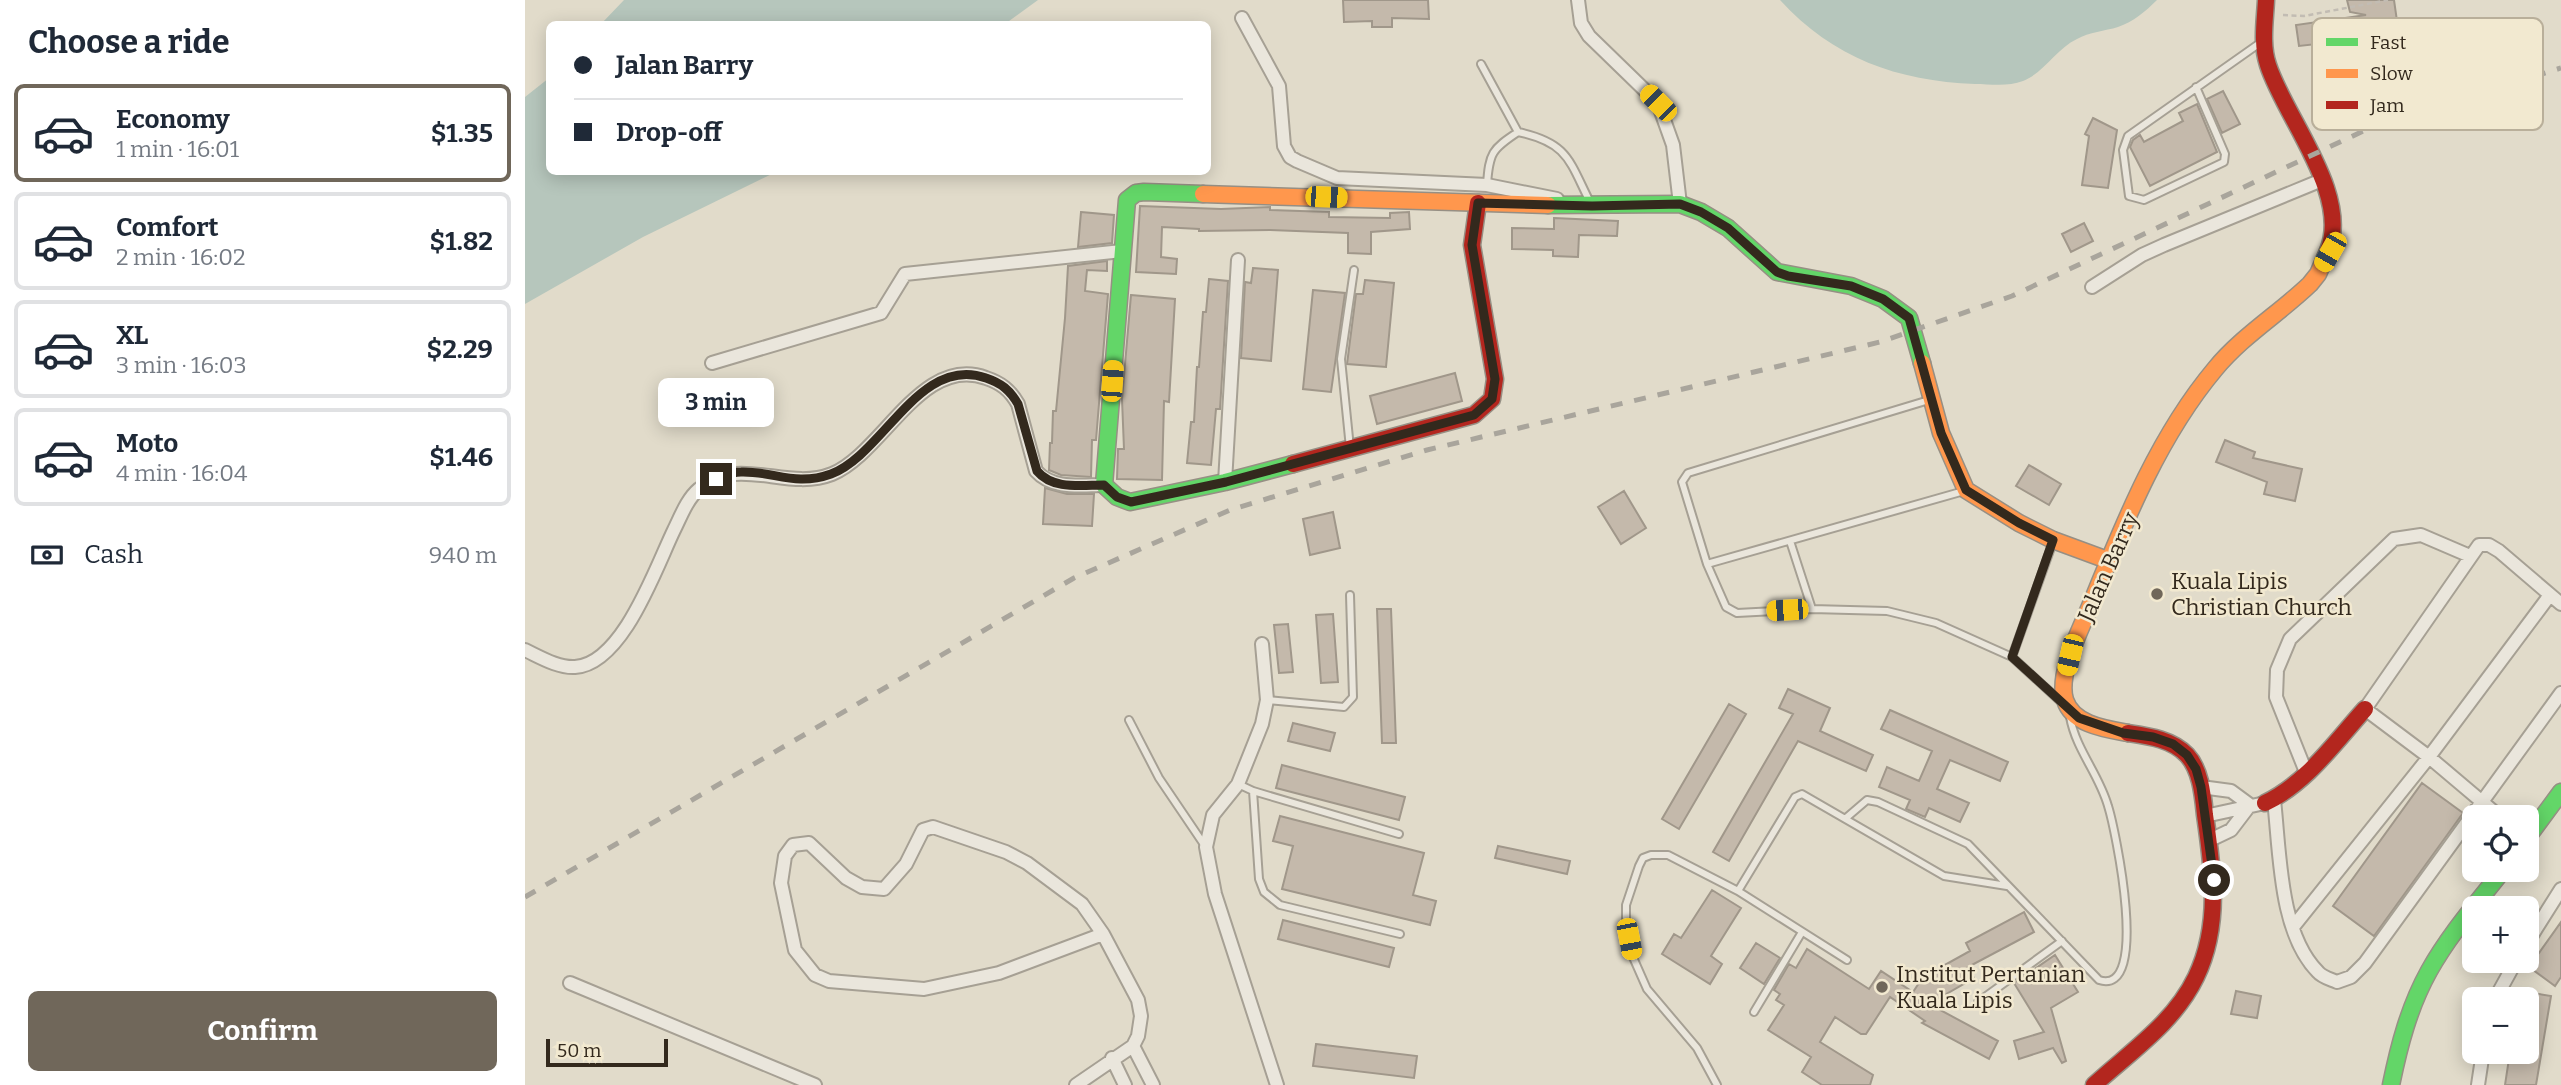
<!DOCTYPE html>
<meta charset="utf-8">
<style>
body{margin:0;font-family:Bitter,serif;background:#f6f6f7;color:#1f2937;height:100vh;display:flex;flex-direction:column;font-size:26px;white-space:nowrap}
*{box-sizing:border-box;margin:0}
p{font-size:23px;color:#747a83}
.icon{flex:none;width:38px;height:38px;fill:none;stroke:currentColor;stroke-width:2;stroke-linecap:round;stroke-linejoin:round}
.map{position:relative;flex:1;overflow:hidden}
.panel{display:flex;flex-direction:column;background:#fff;width:525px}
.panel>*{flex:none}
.top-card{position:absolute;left:21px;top:21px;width:665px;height:154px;border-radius:10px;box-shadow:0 4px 18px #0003;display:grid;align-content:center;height:154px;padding:0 28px;background:#fff}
.controls{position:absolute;left:1937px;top:805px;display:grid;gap:14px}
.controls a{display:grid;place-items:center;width:77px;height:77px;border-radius:10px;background:#fff;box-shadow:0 4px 18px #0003;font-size:35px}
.scale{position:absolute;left:21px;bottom:18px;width:122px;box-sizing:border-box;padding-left:7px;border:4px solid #33291d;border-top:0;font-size:19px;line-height:24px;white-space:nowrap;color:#33291d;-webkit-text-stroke:5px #f2e9d0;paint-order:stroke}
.end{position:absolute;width:32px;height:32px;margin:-16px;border:9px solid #33291d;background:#fff;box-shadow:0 0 0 4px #fff}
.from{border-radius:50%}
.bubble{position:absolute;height:49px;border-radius:10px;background:#fff;box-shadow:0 4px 18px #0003;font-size:23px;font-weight:700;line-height:49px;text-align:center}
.car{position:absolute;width:21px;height:42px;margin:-21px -10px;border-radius:9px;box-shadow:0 0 5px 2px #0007;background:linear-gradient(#f5c518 24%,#345 0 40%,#f5c518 0 76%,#345 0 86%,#f5c518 0)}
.top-card b{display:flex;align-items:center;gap:24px;height:66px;font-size:26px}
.top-card b+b{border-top:2px solid #e0e1e3}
.top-card i{width:18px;height:18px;background:#1f2937}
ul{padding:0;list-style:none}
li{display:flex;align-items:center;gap:21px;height:98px;margin:0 14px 10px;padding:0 14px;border:4px solid #e0e1e3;border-radius:10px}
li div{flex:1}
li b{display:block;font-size:26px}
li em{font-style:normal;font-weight:700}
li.current{border-color:#70675a}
li>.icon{width:63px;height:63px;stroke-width:1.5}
h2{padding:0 28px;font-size:32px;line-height:84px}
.pay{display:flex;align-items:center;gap:18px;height:77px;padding:0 28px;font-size:26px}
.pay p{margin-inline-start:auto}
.button{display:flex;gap:14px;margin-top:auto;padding:14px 28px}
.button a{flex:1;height:80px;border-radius:10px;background:#70675a;color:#fff;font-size:28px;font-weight:700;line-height:80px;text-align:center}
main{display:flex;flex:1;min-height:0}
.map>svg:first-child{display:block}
.water{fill:#b6c6bc}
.building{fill:#c4b9ab;stroke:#a0978a;stroke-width:2}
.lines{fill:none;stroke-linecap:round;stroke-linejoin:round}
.lane-casing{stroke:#a6a094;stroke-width:10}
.street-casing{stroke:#a6a094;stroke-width:16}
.fast-casing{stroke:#968f84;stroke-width:19}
.slow-casing{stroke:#968f84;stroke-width:19}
.jam-casing{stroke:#968f84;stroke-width:19}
.path{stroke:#c2bcb3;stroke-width:2.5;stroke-dasharray:5 3.5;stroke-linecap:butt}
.lane{stroke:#eae6dc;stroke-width:6}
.street{stroke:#eae6dc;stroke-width:12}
.fast{stroke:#63d668;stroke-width:16}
.slow{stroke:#ff974d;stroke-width:16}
.jam{stroke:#b3261e;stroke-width:16}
.rail{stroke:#a9a59c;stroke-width:5;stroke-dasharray:12 12;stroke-linecap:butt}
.route{stroke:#33291d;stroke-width:9}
.poi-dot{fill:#70675a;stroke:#f2e9d0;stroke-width:2.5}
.labels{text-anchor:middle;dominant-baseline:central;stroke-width:5;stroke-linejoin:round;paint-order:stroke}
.street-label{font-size:23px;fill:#33291d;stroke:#f2e9d0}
.poi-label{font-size:23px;fill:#33291d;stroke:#f2e9d0;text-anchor:start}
.key{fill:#f2e9d0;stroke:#b9af9a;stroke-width:2}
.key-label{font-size:19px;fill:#33291d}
</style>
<main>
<section class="panel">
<h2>Choose a ride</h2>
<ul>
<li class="current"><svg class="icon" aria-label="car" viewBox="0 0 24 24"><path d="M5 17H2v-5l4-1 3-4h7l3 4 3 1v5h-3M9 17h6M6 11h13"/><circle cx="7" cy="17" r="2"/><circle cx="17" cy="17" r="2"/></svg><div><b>Economy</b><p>1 min · 16:01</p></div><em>$1.35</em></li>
<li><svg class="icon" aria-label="car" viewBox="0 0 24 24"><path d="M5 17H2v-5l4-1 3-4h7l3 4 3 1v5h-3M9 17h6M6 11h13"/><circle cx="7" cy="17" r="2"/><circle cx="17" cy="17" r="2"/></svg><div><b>Comfort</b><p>2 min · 16:02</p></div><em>$1.82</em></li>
<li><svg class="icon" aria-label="car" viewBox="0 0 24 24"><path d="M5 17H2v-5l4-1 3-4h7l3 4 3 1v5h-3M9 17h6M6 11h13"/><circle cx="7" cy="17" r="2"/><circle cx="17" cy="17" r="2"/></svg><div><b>XL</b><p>3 min · 16:03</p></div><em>$2.29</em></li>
<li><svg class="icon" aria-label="car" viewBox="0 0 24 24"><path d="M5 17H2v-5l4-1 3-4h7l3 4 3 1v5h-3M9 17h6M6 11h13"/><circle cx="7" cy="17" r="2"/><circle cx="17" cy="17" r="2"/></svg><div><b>Moto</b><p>4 min · 16:04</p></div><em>$1.46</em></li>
</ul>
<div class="pay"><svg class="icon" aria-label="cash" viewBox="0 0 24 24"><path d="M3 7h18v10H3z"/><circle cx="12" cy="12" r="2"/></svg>Cash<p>940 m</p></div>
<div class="button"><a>Confirm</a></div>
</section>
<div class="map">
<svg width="2036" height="1085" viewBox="0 0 2036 1085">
<rect width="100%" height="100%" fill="#e1dbca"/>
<path class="water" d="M99,0H513L480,24H76Z
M1255,0H1632C1621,11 1608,22 1593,27C1580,31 1564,32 1552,39C1531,49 1520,72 1498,81C1483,87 1465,84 1450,84C1372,81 1308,58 1255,0Z
M24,78V172H251L118,237L0,304V97Z"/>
<path class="building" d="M818,0H903L904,19L867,18V27H847V21L819,22Z
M1822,0H1869L1874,35L1774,46L1771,25L1841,15L1825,12Z
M1698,91L1715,124L1697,133L1682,99Z
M1672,104L1692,152L1625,186L1605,147L1608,140L1615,135L1619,142L1658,121L1654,113Z
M1568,118L1592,130L1583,188L1557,185L1564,136L1560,134Z
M615,206L696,209L745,207V210L804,212V217L865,218V213L884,212L885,229L846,232V254L823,253V233L745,230L674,231V229L637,227L636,257L652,259L651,274L611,272Z
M556,212L589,215L587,243L553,247Z
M1029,218L1093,221L1092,236L1054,235L1053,257L1028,256V250L987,249V228L1029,229Z
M1559,223L1568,241L1546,252L1537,234Z
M582,261V271L562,270L560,291L583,294L571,440H567L566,477L536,475L524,470L525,443H527L528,411H531L540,318L543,266Z
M728,268L753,270L746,361L716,358L720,282L726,283Z
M684,279L703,281L695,409H691L686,465L662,463L666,422H669L672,367H674L678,312H681Z
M840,280L869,283L861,367L822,364L831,294H838Z
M788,290L820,293L806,392L778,389Z
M606,295L650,299L644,402L639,401L637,480L592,479L593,449H599L597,399Z
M930,373L937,401L852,424L845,396Z
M1700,440L1730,452L1728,458L1777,469L1770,501L1739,494L1742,482L1691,462Z
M1504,465L1536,484L1524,505L1491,486Z
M520,488L542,494H569L567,526L518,524Z
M1099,491L1121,528L1096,544L1073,507Z
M808,512L815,548L785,555L778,519Z
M852,609H866L871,743H857Z
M808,614L813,682L796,683L791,615Z
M763,624L768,672L754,673L749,625Z
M1263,689L1305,708L1295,731L1348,755L1341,771L1273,741L1204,861L1188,852L1268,714L1254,708Z
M1204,704L1221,714L1154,829L1137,819Z
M1365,710L1483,762L1475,781L1425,760L1412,789L1444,803L1435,822L1404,808L1400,817L1381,809L1385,800L1354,787L1362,767L1394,781L1407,751L1356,729Z
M768,723L810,733L805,751L763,741Z
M757,765L880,797L874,820L751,788Z
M1897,783L1938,813L1849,936L1808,906Z
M755,816L899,853L888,895L911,901L905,925L757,889L768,846L748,841Z
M973,846L1045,861L1042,874L970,858Z
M1187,890L1216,908L1186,956L1197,964L1185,984L1137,954L1149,934L1156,938Z
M1499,912L1509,932L1443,967L1449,978L1404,1004L1473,1041L1464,1059L1397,1023L1400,1021L1365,997L1341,1034H1336L1310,1017L1295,1042L1348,1075L1345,1085H1297L1277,1072L1286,1057L1243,1030L1259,1005L1251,1000L1255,994L1249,990L1264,964L1271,968L1282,949L1344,989L1356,971L1388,992L1398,977L1445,951L1441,943Z
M758,920L869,948L864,967L753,939Z
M2036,922V977L2030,986L2004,967Z
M1231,943L1255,958L1239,984L1215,968Z
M1530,955L1553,992L1526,1008L1541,1061L1537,1063L1528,1048L1494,1059L1489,1041L1519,1032L1489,983Z
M1711,991L1736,996L1732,1018L1706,1014Z
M2002,992L2026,996L2011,1085H1980L1985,1052H2002Z
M791,1044L892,1056L889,1078L788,1066Z"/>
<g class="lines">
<g class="lane-casing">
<path id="lane" d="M956,64L993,132
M1671,87L1700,154L1699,162L1619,200L1604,196L1598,150L1603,136L1735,43
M962,185C964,153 967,149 993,132C1044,143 1044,161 1066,204
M1404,400L1163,473L1157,482L1182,564L1201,607L1212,613L1287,609L1362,611L1411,623L1487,657L1534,700
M825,448L816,359L829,270
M1265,541L1287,609
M1182,564L1439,491
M1487,657L1528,542
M742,700L819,707L828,697L825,595
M604,720L634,778L680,846
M713,784L728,791L874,834
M728,791L734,879L739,892L755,905L875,934
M1321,818L1342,800L1353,802L1443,844L1574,980C1626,997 1590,828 1583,806C1574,774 1551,750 1545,717
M1213,891L1270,797L1277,794L1419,876L1482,886
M1453,1002L1537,941
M1229,1012L1277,932
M1192,1085L1172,1048L1122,989L1107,955L1101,924V905L1114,866L1118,858L1126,855H1143L1213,891L1322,960"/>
</g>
<g class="street-casing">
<path id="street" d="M1053,0L1056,23L1064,36L1133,103L1148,145L1155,204
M717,18L754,86L759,146L765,157L772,161L812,178L962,185L1032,199
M1567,287L1617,255L1639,245L1797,180
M187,363L356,313L380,274L597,251
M700,482L713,260
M737,644L742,700L737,724L713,784L688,815L681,847L690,894L752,1085
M0,650C15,657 33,668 50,667C98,664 131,567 149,530C156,516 162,499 174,489C214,454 261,492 307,474C358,453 397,354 461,378C476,383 485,390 493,404L511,471C528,490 556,485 579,485
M1781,772L1751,697L1752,670L1765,639L1869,539L1896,535L1945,556
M1676,787L1706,791L1725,805
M1749,800C1755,852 1754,933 1793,972C1797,977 1805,979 1812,982L1826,977L1840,963L2036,693
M1680,816L1740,803
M1975,817L1904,757L1840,709L1954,545H1964L1974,551L2036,604
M1685,840L1706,830L1725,805
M1768,927L1904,757L2025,595
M2002,943L2036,889
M45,983L290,1085
M1970,999L1991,961
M608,1046L628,1085
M587,1058L600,1085
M551,1085L608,1046L613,1036L616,1016L613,1000L578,934L557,904L502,863L481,852L408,827L398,830L381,864L359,889L337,887L321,878L284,843L268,845L260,856L256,883L270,950L290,975L304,981L399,989L474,973L578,934
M1953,1085L1958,1052"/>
</g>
<g class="fast-casing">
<path id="fast" d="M678,194L619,192L611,193L602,200L579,485L592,497L605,502L700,482L768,464
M1023,205L1155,204L1176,212L1203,228L1252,272L1326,286L1358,299L1384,318L1397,363
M2002,838L2036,792
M1866,1085C1874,1046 1884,1007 1904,971C1924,935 1952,903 1978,870"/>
</g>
<g class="slow-casing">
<path id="slow" d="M678,194L1023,205
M1397,363L1416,433L1441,490L1494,523L1528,540L1585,561
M1603,733C1581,729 1548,725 1540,700C1532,673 1556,629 1566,604C1599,523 1633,437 1690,369C1717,336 1755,313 1785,284L1793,274L1803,251"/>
</g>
<g class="jam-casing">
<path id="jam" d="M1741,0C1740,21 1736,44 1743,65C1760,118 1826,194 1803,251
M768,464L949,415L967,399L970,379L947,245L953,203
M1740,803C1782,783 1810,742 1840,709
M1569,1085C1605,1052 1649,1023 1671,977C1696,925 1688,870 1680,815C1678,796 1676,770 1662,755C1647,739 1623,736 1603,733"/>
</g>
<path class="path" d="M1758,15L1779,16L1863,0"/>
<use href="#lane" class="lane"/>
<use href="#street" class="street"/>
<use href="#fast" class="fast"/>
<use href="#slow" class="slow"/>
<use href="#jam" class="jam"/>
<path class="rail" d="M0,897L549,578L705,510L902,450L1355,342L1487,296L1849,126L2036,68"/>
</g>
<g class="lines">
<path class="route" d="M191,479C199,476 207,472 216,472C249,471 270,487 306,474C358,455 395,354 461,378C476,383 485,390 493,404L512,471C528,490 556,485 579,485L592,497L606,502L701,482L949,415L967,399L970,379L947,245L953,203L1067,206L1155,204L1176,212L1203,228L1252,272L1263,276L1326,286L1358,299L1384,318L1416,433L1441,490L1494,523L1528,540L1487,657L1554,718L1598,733L1628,737L1648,744L1662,755L1671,769L1676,787L1689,880"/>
</g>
<g class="poi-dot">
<circle cx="1632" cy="594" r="7"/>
<circle cx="1357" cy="987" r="7"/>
</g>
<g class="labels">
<g class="street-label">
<text transform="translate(1583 567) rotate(-66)">Jalan Barry</text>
</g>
<g class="poi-label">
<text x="1646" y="581">Kuala Lipis<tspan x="1646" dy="26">Christian Church</tspan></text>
<text x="1371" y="974">Institut Pertanian<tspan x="1371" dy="26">Kuala Lipis</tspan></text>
</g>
</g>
<rect x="1787" y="18" width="231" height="112" rx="10" class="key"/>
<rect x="1801" y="38" width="32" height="8" fill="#63d668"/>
<rect x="1801" y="69" width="32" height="9" fill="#ff974d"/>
<rect x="1801" y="101" width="32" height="8" fill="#b3261e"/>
<g class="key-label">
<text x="1845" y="49">Fast</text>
<text x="1845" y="80">Slow</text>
<text x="1845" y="112">Jam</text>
</g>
</svg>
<div class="controls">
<a><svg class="icon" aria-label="locate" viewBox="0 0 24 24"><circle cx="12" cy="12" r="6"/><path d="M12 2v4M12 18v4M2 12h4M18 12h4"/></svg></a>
<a>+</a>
<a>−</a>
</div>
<div class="scale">50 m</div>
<i class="end from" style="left:1689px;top:880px"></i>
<i class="end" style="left:191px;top:479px"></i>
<div class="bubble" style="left:133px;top:378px;width:116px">3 min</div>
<i class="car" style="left:1133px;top:103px;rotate:315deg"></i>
<i class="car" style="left:801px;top:197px;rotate:92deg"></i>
<i class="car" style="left:1805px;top:252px;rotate:210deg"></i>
<i class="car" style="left:587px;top:381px;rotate:4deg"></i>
<i class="car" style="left:1262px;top:610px;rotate:267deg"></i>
<i class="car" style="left:1545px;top:655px;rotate:193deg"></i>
<i class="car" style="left:1104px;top:939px;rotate:169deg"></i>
<div class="top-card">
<b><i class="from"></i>Jalan Barry</b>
<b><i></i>Drop-off</b>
</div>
</div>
</main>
